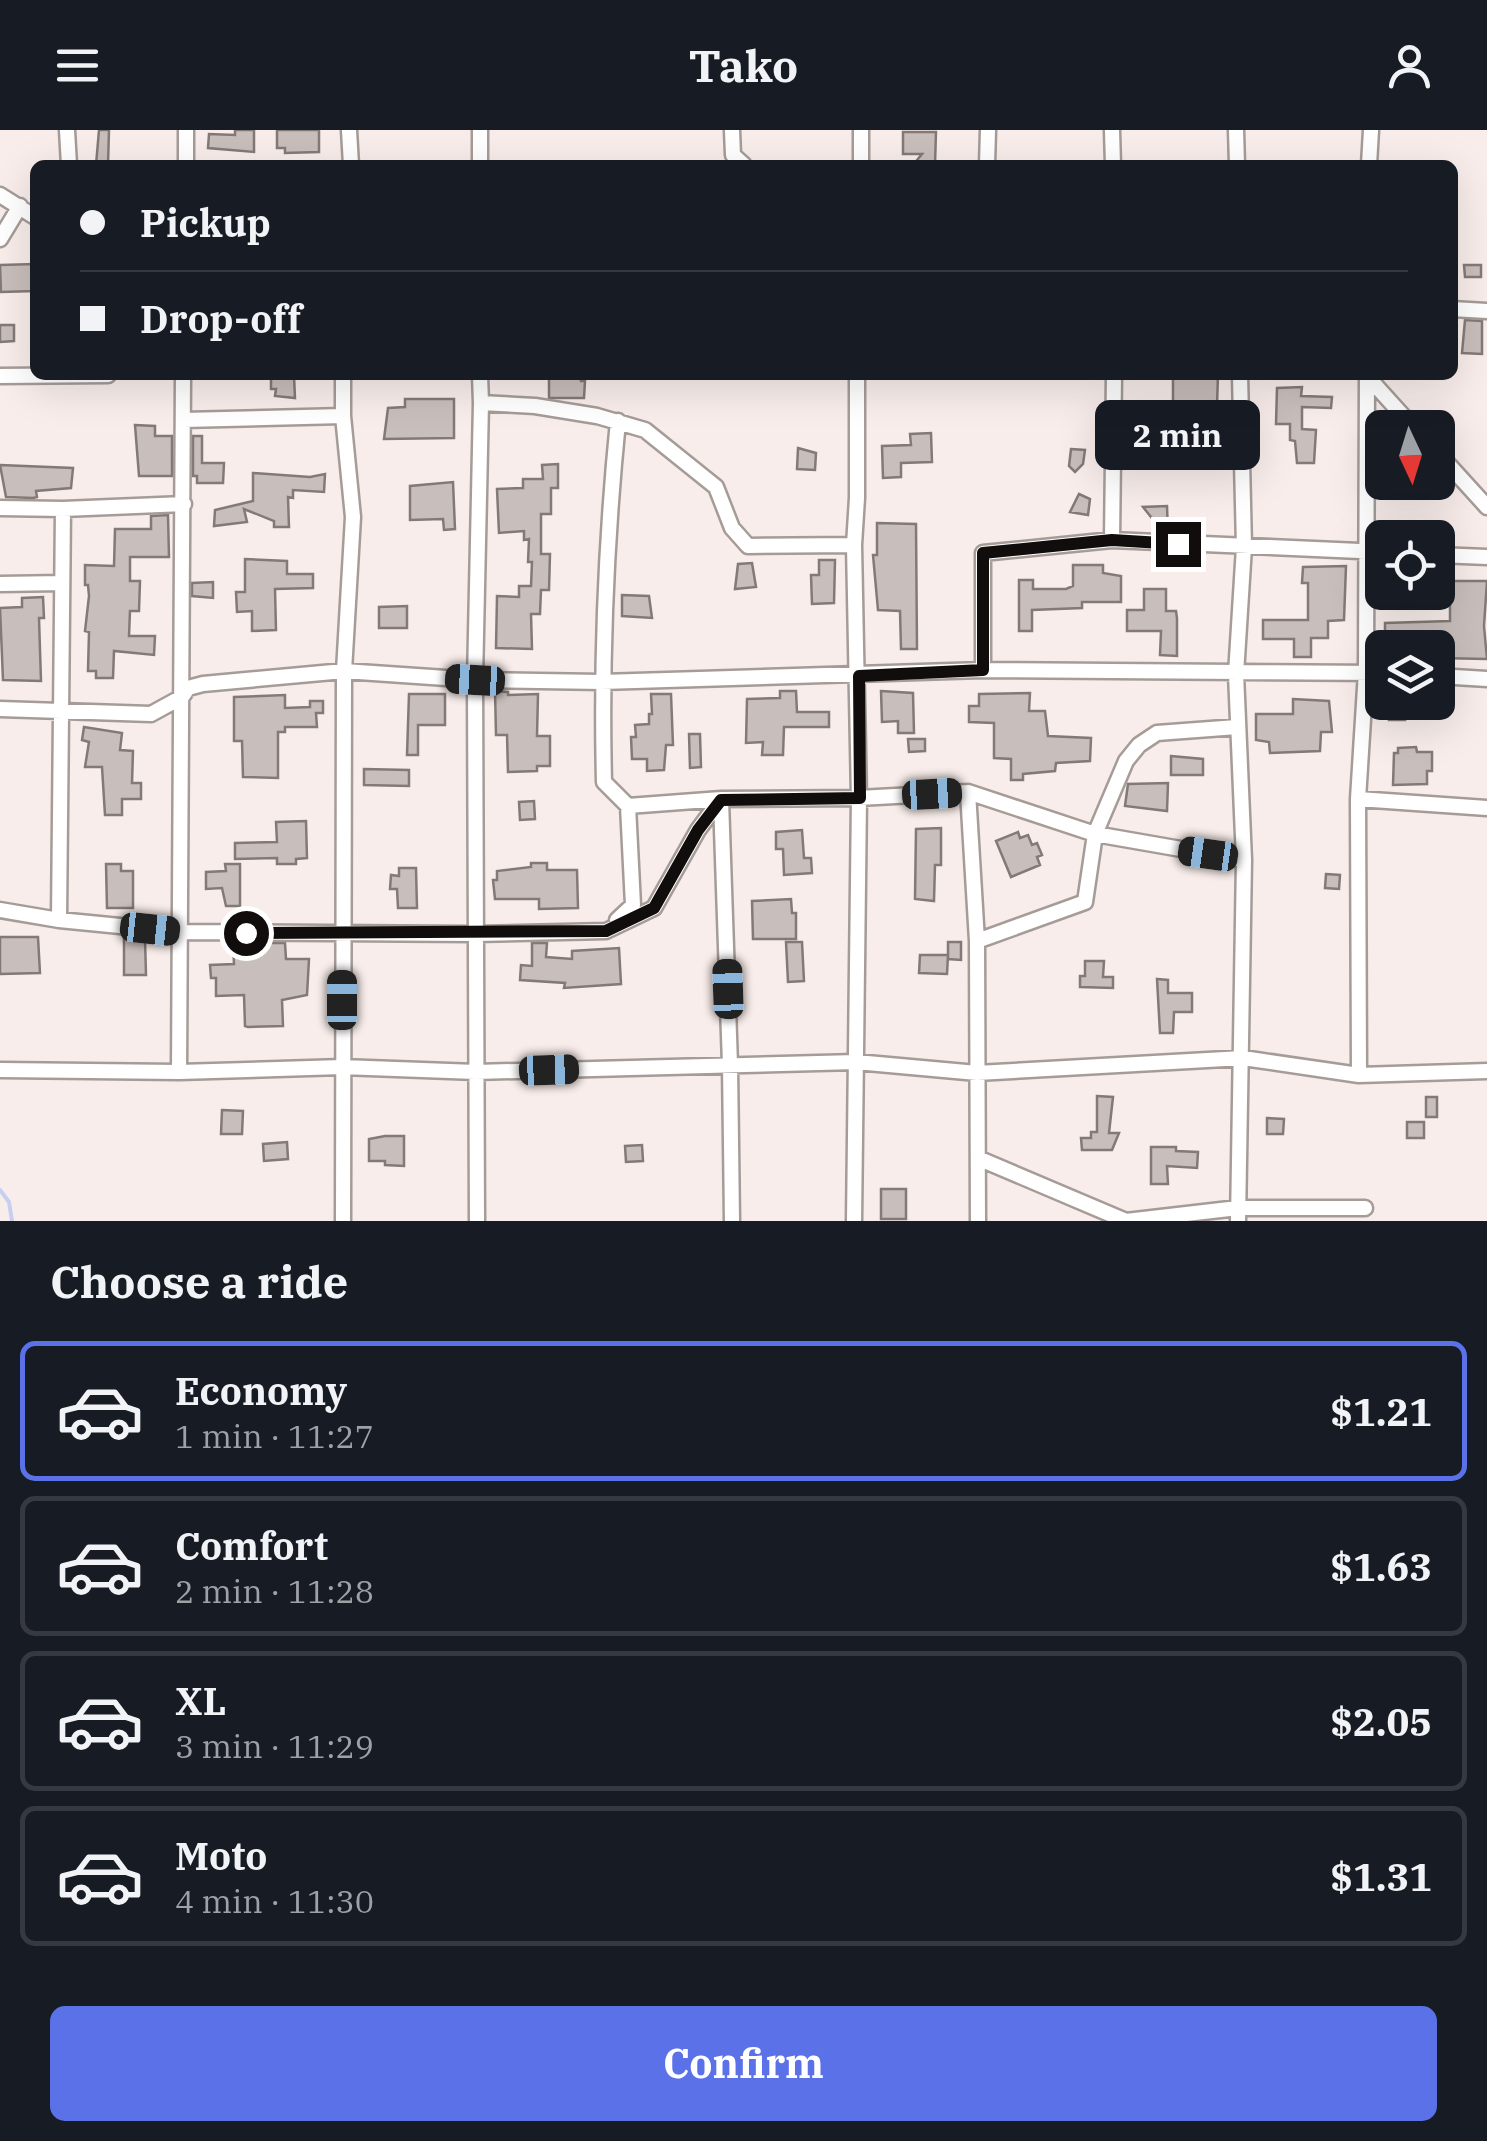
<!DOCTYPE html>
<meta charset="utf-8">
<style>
body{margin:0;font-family:"IBM Plex Serif",serif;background:#20242c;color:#f1f3f6;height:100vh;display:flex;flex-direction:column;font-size:38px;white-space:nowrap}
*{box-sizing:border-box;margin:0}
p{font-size:32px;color:#9ea1a6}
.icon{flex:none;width:55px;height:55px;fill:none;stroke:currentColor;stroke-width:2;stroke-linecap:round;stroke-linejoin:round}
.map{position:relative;height:1091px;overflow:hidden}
.side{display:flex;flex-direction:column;background:#171b24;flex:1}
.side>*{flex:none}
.top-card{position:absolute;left:30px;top:30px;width:1428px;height:220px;border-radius:15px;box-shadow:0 10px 40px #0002;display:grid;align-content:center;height:220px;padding:0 50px;background:#171b24}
.needle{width:65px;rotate:176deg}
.tools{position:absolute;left:1365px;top:280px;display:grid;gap:20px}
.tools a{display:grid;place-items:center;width:90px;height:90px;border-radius:15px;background:#171b24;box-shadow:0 10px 40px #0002;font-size:50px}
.end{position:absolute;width:45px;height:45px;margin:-22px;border:12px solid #110d0c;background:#fff;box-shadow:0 0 0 5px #fff}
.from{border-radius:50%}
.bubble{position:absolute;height:70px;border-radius:15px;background:#171b24;box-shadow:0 10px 40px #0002;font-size:32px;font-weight:800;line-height:70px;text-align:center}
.car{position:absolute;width:30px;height:60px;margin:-30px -15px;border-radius:12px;box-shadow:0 0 8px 2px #0007;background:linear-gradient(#222 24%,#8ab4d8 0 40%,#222 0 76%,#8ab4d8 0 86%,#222 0)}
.top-card b{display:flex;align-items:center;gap:35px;height:95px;font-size:38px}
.top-card b+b{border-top:2px solid #363941}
.top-card i{width:25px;height:25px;background:#f1f3f6}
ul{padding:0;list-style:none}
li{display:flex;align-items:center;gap:30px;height:140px;margin:0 20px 15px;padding:0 30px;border:5px solid #363941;border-radius:15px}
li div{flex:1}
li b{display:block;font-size:38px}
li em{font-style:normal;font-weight:800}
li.active{border-color:#5b71e8}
li>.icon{width:90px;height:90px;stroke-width:1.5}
h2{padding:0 50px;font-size:45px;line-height:120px}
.action{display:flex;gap:20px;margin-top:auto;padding:20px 50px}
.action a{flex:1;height:115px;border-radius:15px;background:#5b71e8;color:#fff;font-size:40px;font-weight:800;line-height:115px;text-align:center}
header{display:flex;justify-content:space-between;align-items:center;height:130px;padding:0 50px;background:#171b24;font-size:45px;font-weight:800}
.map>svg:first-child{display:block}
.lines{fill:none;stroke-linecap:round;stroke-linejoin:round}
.stream{stroke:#c5d0f1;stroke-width:4}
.building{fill:#c8bebb;stroke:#837a77;stroke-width:2.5}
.minor-casing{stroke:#a59c98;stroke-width:19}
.minor{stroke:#fff;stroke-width:14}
.route{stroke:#110d0c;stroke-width:12}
</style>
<header><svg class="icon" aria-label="menu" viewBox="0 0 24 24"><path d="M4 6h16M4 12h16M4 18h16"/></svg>Tako<svg class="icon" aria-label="person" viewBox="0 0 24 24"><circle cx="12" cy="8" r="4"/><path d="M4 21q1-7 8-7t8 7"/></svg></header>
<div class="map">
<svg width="1487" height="1091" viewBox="0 0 1487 1091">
<rect width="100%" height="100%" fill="#f8edea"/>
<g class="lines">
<path class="stream" d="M0,1060L9,1072L12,1091"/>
</g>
<path class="building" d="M99,0H109L108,35H96Z
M235,0H254V22L208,18L209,4L235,5Z
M277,0H319V22L285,23V18H277Z
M903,2H936L935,35H913L922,24H903Z
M35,134V161L1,162L0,135Z
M1464,135H1481V147H1465Z
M1465,190L1482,191V224L1462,223Z
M0,195H14V211L0,212Z
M549,245H581V251H585L584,268H549Z
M1173,245H1218L1217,275H1173Z
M271,246H294L295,268L275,266L276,259H271Z
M1302,257L1301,266L1332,267L1331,278L1302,277V299L1316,300L1314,333H1297L1295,311L1290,310V294H1276L1277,258Z
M405,269H454V308L384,309L388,278L405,277Z
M1161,276H1179L1178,314H1160V321H1142V291H1161Z
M135,295L155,296V306H172V346H139Z
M931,303L932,332L901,333V347L883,348L882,316L911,315L910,304Z
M193,306H202V333H224L223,353H197V346H193Z
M798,318L816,323L815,340L797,339Z
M1071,319L1085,320L1083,334L1075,342L1069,336Z
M558,334V358H551V384H541V424H550L549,460H541L540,484H531L532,519L496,518L497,466L519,467V456H531L532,432H528L529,409L524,410V401L499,403L497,359L523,358V349H543L542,335Z
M0,335L73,338L71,358L36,361L37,367L33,368L6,367Z
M253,343L310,347L325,344L324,362L293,360V368L288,367L289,397H274V391L244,379L247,392L214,396L215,380L253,371Z
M453,352L455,399L444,400L443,389L410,390V356Z
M1079,364L1090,369L1088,385L1070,382Z
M1167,376L1168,402H1163L1143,377Z
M168,385L169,427H130V451H140L139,481H130L129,506H155L154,525L114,521L113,548H96V541H88L89,502L85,501L89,466L88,455H85V435L114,436L115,399H151V386Z
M877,393L916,394L917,519H901L900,481L878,480L873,425H877Z
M245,429L287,431V444H313V458L275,459L276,500L252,501V481L237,482L236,462H245Z
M819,430H835L834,473L812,474L811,445H819Z
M752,433L756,457L735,459L738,434Z
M1073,435H1103V443L1121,446V472H1082V478L1032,480V501H1019V450H1033V459H1066L1073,456Z
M1346,436L1344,490L1328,491V508H1311V527H1294V509H1263V490H1308V453H1302L1303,437Z
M1450,451H1487L1484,496L1487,529L1438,528V517L1427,516V511L1385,510V493L1450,491Z
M213,452V468L192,466V453Z
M1144,459H1166V481H1176L1177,488V526L1160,525L1161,501H1127V480H1144Z
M622,465L649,466L652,488L622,486Z
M43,467L44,488H39L41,551L3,550L0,478L22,477V468Z
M407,476V498H379V477Z
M495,561L508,562V565L538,564L537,606H550V636H537V641L508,642L507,605H496Z
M780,561H796L797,582H829V597H784L783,625H762L763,612L746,613L747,569L780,568Z
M881,561L913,563L914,603H898V591L882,592Z
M1030,563L1029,581H1045L1048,606L1091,608L1090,631L1056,633L1055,641L1023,644V650H1011V629L994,628V593L969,592V576H979V564Z
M409,564H445V595H418V625H407Z
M651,564H671L673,615H666L664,640L647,641V629H632L631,607H636L635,595L649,594V584H652Z
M285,565V578L310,577V571H323V583H316L317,597H285V602H278V648L243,647L242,611H234V567Z
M1293,569L1329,571L1332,602H1321L1320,621L1270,623L1269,612L1256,610V584H1293Z
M1390,572H1404L1405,590H1389Z
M84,597L122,603L120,620L133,621L132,653H141V669H122V685H105L102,637H85L89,612L82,610Z
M689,604H700L701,637L690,638Z
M908,609H925V621L909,622Z
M1416,617L1417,622H1432V641H1427V654L1393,655L1394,623H1398V618Z
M1171,626L1203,629V645H1171Z
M364,639L409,640V656L364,655Z
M1168,653L1167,681L1125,676L1128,654Z
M534,671L535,689L520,690L519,672Z
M306,691L307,728L296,729V734H277V728L235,729V713L277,712L276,692Z
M941,698V735H935L934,771L915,769L916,699Z
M802,700L804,728H811L812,743L784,745L783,719H776V702Z
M1018,702L1020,708L1028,705L1032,715L1037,713L1042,725L1037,727L1040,735L1011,747L996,711Z
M531,733H547V740H577L578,778L539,779V769H495L493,750H497V741L531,737Z
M106,734H121V741H133V778H107Z
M225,734H240V776H226L222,758L206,759V742L226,741Z
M399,738H416L417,778H398L397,759H390L391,745L399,746Z
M1326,744L1340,745L1339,759L1325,758Z
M791,769L792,783H796V809H753L752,771Z
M0,807H38L40,843L0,844Z
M124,808L145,809L146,845H124Z
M786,812H802L804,851L788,852Z
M948,812H961V830L948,829Z
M233,813H285L286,829H309L307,865L282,870L283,896L248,897L245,896L244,865L216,866V848H211L210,835L234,834Z
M532,813H547L546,827L572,829V821L619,818L621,854L564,858L565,853L520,850L521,835L532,836Z
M920,825H948L947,844L919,843Z
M1085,831H1104L1103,847H1113V858L1080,857V846H1085Z
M1157,849L1168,850V863H1192V882H1174L1173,903H1160Z
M1097,966L1113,967L1109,1003H1119L1112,1020H1082L1081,1008H1091V1002H1097Z
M1426,967H1437V987H1426Z
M222,980L243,981L242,1004H221Z
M1267,988L1284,989L1283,1004H1267Z
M1407,992H1424V1008H1407Z
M385,1006H404V1036L385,1035V1031H369V1009Z
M287,1012L288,1029L264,1031L263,1014Z
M642,1015L643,1031L626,1032L625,1016Z
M1151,1017H1176V1021L1198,1022L1197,1038L1167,1036L1168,1054H1151Z
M881,1059H906V1089H881Z"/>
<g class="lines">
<g class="minor-casing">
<path id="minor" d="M67,0L69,35
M186,0V35
M349,0L351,35
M480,0V35
M732,0L733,25L744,35
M861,0V35
M1112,0L1113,35
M1236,0L1237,35
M987,35L988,0
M1369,35L1371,0
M0,65L35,87
M0,109L20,76
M1452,179L1487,181
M480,245L481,273L535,276L597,286L645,300L716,357L732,398L748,416L854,415
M0,246L108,245
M1367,246L1414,298
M183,290L343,286
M1438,323L1487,377
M0,378L63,379L184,374
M1112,410L1114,245
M1438,425L1487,427
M0,454L62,453
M983,540V423L1112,410L1382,422
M1438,546L1487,549
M0,579L151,584L182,567L188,558L203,554L344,541L475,550L602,552L983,540L1382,543
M968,662L977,811L978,1091
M1358,669L1487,678
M721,670L730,935L732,1091
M628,676L721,669L859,668L968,662L1095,704L1244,730
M0,780L59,790L181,802L476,804L606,801L654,778L698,700L721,669
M59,790L63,379
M617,790L633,775L628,676L604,652C601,531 606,411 618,291
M977,811L1085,772L1095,704L1126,631L1139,615L1157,603L1237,597
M0,940L179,942L342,937L476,942L856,932L977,943L1243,928L1359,945L1487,941
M179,942L183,245
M1359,945L1358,669L1366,542L1367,245
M980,1029L1126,1091L1238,1078H1365
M343,1091L344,541L353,387L343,286V245
M477,1091L475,550L481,273
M854,1091L859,668L854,415L857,368V245
M1238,1091L1244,730L1236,544L1244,417L1240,245"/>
</g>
<use href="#minor" class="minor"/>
</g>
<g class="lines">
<path class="route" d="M246,803L606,801L654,778L698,700L721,670L860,668L859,546L983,540V423L1112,410L1178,414"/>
</g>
</svg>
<div class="tools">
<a><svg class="needle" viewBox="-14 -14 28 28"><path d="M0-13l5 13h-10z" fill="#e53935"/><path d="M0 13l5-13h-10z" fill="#9ea1a6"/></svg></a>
<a><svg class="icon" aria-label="locate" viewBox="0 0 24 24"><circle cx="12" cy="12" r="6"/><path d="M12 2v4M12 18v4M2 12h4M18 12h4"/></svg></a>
<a><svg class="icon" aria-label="layers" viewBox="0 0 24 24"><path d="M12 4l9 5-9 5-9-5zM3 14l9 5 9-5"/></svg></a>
</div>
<i class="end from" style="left:246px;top:803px"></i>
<i class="end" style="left:1178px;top:414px"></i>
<div class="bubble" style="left:1095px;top:270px;width:165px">2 min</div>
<i class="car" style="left:475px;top:550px;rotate:273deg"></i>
<i class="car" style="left:932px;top:664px;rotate:87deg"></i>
<i class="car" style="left:1208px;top:724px;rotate:278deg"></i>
<i class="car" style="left:150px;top:799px;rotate:96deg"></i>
<i class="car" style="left:728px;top:859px;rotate:358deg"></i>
<i class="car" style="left:342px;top:870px;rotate:0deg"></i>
<i class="car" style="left:549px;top:940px;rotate:88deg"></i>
<div class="top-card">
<b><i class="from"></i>Pickup</b>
<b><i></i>Drop-off</b>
</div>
</div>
<section class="side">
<h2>Choose a ride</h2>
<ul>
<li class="active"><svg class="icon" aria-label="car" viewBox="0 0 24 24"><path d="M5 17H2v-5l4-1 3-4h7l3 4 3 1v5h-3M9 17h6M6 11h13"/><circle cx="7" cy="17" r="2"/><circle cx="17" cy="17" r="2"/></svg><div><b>Economy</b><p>1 min · 11:27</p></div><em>$1.21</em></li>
<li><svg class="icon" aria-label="car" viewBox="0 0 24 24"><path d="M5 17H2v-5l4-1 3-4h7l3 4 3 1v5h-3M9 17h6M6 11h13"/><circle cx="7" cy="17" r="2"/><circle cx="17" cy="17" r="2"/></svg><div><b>Comfort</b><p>2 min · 11:28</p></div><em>$1.63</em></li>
<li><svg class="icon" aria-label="car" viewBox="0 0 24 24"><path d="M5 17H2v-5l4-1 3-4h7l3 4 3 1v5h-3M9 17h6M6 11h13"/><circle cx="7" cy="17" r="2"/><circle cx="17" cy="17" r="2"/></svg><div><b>XL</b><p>3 min · 11:29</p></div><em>$2.05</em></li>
<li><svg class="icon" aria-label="car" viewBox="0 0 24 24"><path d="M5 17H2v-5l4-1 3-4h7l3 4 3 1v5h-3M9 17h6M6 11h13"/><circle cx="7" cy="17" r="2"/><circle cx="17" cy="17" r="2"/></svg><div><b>Moto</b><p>4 min · 11:30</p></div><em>$1.31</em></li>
</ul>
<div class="action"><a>Confirm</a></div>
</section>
